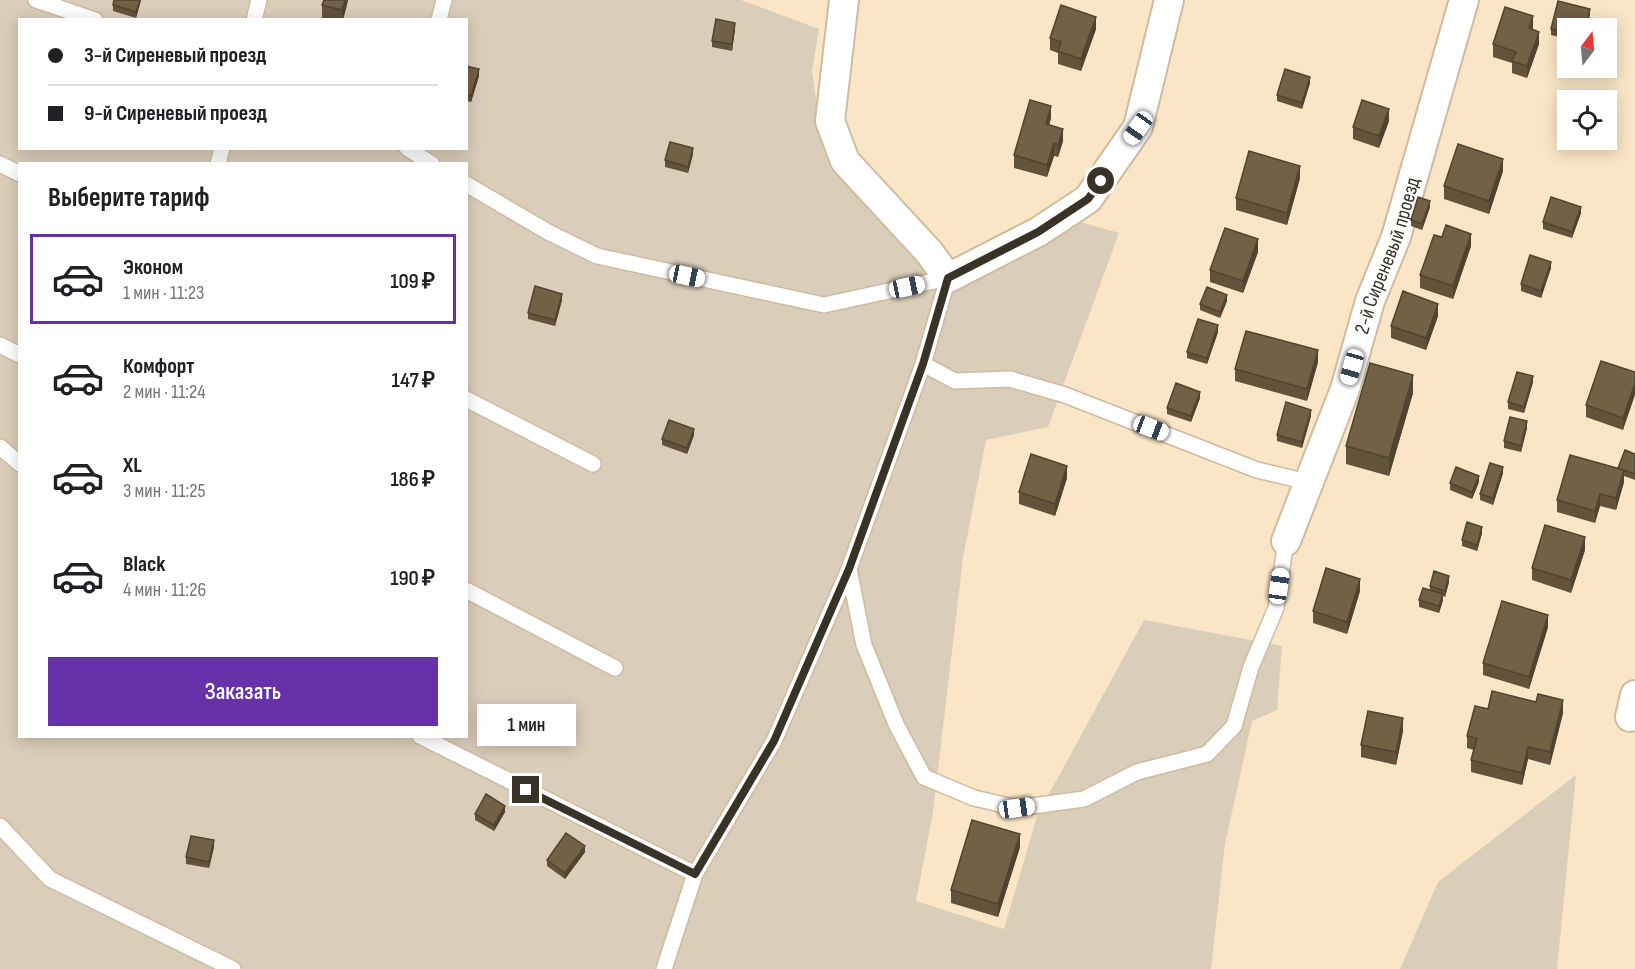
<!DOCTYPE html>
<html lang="ru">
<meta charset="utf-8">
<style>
body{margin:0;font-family:"Sofia Sans Condensed",sans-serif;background:#f2f2f2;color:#202124;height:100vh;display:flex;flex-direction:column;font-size:22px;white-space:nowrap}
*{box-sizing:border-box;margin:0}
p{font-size:20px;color:#757577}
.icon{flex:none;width:33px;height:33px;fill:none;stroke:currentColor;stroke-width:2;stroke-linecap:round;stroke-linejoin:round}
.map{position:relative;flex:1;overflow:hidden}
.panel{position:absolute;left:18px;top:162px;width:450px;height:576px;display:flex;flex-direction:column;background:#fff;border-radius:0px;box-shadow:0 3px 15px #0003}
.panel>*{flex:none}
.top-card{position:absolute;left:18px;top:18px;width:450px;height:132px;border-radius:0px;box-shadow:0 3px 15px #0003;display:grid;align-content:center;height:132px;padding:0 30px;background:#fff}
.needle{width:39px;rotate:16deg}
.fabs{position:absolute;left:1557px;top:18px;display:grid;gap:12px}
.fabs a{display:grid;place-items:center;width:60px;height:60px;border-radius:0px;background:#fff;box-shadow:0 3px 15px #0003;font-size:30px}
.end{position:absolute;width:27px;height:27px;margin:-14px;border:8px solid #393226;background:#fff;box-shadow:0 0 0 3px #fff}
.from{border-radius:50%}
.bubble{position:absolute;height:42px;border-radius:0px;background:#fff;box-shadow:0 3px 15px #0003;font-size:20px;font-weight:600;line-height:42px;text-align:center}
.car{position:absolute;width:18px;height:36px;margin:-18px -9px;border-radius:8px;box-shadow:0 0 4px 2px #0007;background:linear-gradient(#fff 24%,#345 0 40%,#fff 0 76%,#345 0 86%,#fff 0)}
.top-card b{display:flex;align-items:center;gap:21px;height:57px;font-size:22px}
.top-card b+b{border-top:2px solid #e0e0e0}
.top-card i{width:15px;height:15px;background:#202124}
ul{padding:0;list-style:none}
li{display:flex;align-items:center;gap:18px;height:90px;margin:0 12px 9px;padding:0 18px;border:3px solid transparent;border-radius:0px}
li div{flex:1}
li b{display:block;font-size:22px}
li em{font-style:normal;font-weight:600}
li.current{border-color:#6732a9}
li>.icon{width:54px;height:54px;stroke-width:1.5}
h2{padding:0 30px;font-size:27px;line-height:72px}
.action{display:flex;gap:12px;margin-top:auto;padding:12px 30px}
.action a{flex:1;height:69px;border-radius:0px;background:#6732a9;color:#fff;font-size:24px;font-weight:600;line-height:69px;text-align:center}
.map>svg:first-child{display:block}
.green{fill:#dacdb9;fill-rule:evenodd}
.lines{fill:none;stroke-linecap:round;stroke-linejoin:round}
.service-casing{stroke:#cfbb9e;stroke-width:18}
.minor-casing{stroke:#cfbb9e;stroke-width:32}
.service{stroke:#fff;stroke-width:15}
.minor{stroke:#fff;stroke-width:28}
.wall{fill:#63533b}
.shaded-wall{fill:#504430}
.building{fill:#736145;stroke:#504430;stroke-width:1.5}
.route{stroke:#393226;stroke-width:8}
.labels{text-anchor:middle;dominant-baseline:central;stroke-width:6;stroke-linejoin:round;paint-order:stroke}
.street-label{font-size:21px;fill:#393226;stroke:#fae6c7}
</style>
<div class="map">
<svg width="1635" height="969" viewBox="0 0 1635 969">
<rect width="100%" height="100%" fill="#fae6c7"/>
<path class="green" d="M0,0H741L819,29L812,71L823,150L920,263L957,260L1053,214L1119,233L1048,427L986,440L963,558L933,812L916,901L1004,929L1037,816L1144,620L1282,646L1277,710L1252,721L1225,844L1211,969H0ZM20,20H466V148H20ZM20,164H466V736H20Z
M1576,775L1557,969H1400L1438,882Z"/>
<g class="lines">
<g class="service-casing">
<path id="service" d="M36,0L95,20
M254,20L259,0
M439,20L444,0
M407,148L432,164
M0,164L20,174
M218,164L222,148
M466,184L548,232L597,256L824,305L948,278L923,364L849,569L774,741L695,874L664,969
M0,345L20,355
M923,364L955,381L1010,379L1065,395L1257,470L1308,482
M466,399L593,464
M0,447L20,464
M849,569L864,645L896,724L924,777L974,798L1017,808L1084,799L1137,772L1207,754L1234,726L1251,667L1276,608L1286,541
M466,590L615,668
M420,736L695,874
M0,826L50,879L233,969"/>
</g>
<g class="minor-casing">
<g id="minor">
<path d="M844,0L830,121L845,161L929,252L948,278L1038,232L1088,199L1138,127L1169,0"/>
<path id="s1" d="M1286,541L1345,389L1370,301L1396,237L1464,0"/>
<path d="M1630,717L1635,695"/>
</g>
</g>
<use href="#service" class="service"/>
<use href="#minor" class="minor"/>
</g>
<path class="wall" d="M141,0L136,18L113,11V5Z
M324,0H348L343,20H330L322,18V5Z
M1590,15L1568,28V39L1551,35V29Z
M735,29L732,51L712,47V41Z
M1096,29L1081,71L1058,64V53L1050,50V38Z
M1533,29L1539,44L1527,78L1512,73V63L1493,57V44Z
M466,66L479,76L471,102L466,101Z
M1310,83L1302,109L1277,101V95Z
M1051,118L1049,125L1063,141L1058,157L1054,156L1047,177L1014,168V155Z
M1389,121L1379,148L1353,139V127Z
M693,154L688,173L665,167V160Z
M1503,171L1489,214L1444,199V186Z
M1300,178L1287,225L1236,210V198Z
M1430,207L1422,230L1411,226V220Z
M1581,213L1572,238L1543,229V222Z
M1471,246L1453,299L1420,288V275Z
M1258,252L1243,293L1210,282V270Z
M1551,268L1541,298L1521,291V284Z
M562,300L555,326L528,319V313Z
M1227,301L1220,318L1200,310V304Z
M1438,316L1426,350L1391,338V326Z
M1218,332L1207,364L1187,358V352Z
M1318,362L1307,401L1235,381V369Z
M1635,372L1623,430L1586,417V405Z
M1533,382L1524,413L1508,409V402Z
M1413,393L1389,476L1346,464V446Z
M1200,398L1191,422L1167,414V408Z
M1311,416L1302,448L1277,441V435Z
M1527,428L1521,452L1504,448V441Z
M694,435L687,454L662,445V439Z
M1635,454V480L1624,476V482L1616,510L1600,506L1595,523L1557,512V500L1618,468Z
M1503,473L1493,505L1480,500V494Z
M1067,478L1055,516L1019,504V492Z
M1479,482L1472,499L1450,490V483Z
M1482,533L1477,551L1462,546V540Z
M1585,550L1571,593L1532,580V568Z
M1449,582L1445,597L1443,596V600L1439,613L1419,607V600L1430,590V586Z
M1360,591L1347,634L1313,623V611Z
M1548,627L1529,689L1483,675V663Z
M1488,709L1563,713L1550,765L1528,759L1522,785L1471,772V760L1474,750L1467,748V736Z
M1403,731L1396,765L1361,757V745Z
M505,812L494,831L475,820V814Z
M214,847L209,868L186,864V857Z
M1020,847L998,917L951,903V890Z
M585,852L565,879L547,866V860Z"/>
<path class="shaded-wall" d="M140,0H141L136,18V12Z
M345,0H348L343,20H342V10Z
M1590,9V15L1587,28H1585Z
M1533,16V28L1529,41V28Z
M1096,17V29L1081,71V59Z
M735,23V29L732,51V44Z
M1539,32V44L1527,78V66Z
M479,69V76L471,102V96Z
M1310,77V83L1302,109V103Z
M1051,106V118L1046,136V124Z
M1389,109V121L1379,148V136Z
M1063,129V141L1058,157V145Z
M1054,143V156L1047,177V165Z
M693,148V154L688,173V167Z
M1503,159V171L1489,214V201Z
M1300,166V178L1287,225V213Z
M1430,201V207L1422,230V224Z
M1581,207V213L1572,238V232Z
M1471,234V246L1453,299V286Z
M1258,239V252L1243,293V281Z
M1551,262V268L1541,298V291Z
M562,294V300L555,326V320Z
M1227,295V301L1220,318V312Z
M1438,304V316L1426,350V338Z
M1218,325V332L1207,364V358Z
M1318,350V362L1307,401V389Z
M1413,375V393L1389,476V458Z
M1533,376V382L1524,413V407Z
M1635,383V395L1623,430V418Z
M1200,392V398L1191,422V416Z
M1311,410V416L1302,448V442Z
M1527,421V428L1521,452V446Z
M694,429V435L687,454V448Z
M1067,466V478L1055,516V504Z
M1503,467V473L1493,505V498Z
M1624,470V482L1616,510V498Z
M1479,476V482L1472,499V492Z
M1600,494V506L1595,523V511Z
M1482,527V533L1477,551V545Z
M1585,537V550L1571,593V580Z
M1449,576V582L1445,597V591Z
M1360,579V591L1347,634V622Z
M1443,594V600L1439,613V606Z
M1548,615V627L1529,689V677Z
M1563,700V713L1550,765V752Z
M1403,718V731L1396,765V752Z
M1528,747V759L1522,785V773Z
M505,806V812L494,831V825Z
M1020,834V847L998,917V904Z
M214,840V847L209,868V862Z
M585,846V852L565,879V873Z"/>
<path class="building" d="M114,0H140L136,12L113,5Z
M324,0H345L342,10L322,5Z
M1558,1L1590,9L1585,28H1568V33L1551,29Z
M1061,5L1096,17L1081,59L1058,51L1061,42L1050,38Z
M1505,7L1533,16L1529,28L1539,32L1527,66L1512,61L1516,52L1493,44Z
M716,19L735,23L732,44L712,41Z
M466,66L479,69L471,96L466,95Z
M1285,69L1310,77L1302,103L1277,95Z
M1030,100L1051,106L1046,124L1063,129L1058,145L1054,143L1047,165L1014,155Z
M1362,100L1389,109L1379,136L1353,127Z
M670,142L693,148L688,167L665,160Z
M1458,144L1503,159L1489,201L1444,186Z
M1249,151L1300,166L1287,213L1236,198Z
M1418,197L1430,201L1422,224L1411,220Z
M1551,197L1581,207L1572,232L1543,222Z
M1446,225L1471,234L1453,286L1420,275L1434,235L1442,237Z
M1225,228L1258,239L1243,281L1210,270Z
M1530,255L1551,262L1541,291L1521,284Z
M535,286L562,294L555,320L528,313Z
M1207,287L1227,295L1220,312L1200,304Z
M1403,291L1438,304L1426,338L1391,326Z
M1198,319L1218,325L1207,358L1187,352Z
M1246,331L1318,350L1307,389L1235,369Z
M1601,361L1635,372V383L1623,418L1586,405Z
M1370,363L1413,375L1389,458L1346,446Z
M1517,372L1533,376L1524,407L1508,402Z
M1176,383L1200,392L1191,416L1167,408Z
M1286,402L1311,410L1302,442L1277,435Z
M1510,417L1527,421L1521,446L1504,441Z
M669,420L694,429L687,448L662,439Z
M1625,450L1635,454V474L1618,468Z
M1031,454L1067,466L1055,504L1019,492Z
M1570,455L1624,470L1616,498L1600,494L1595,511L1557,500Z
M1490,463L1503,467L1493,498L1480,494Z
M1456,467L1479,476L1472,492L1450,483Z
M1467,522L1482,527L1477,545L1462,540Z
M1545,525L1585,537L1571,580L1532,568Z
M1326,568L1360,579L1347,622L1313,611Z
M1434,571L1449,576L1445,591L1430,586Z
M1423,588L1443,594L1439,606L1419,600Z
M1502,601L1548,615L1529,677L1483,663Z
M1492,691L1536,702L1538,694L1563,700L1550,752L1528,747L1522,773L1471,760L1477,738L1467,736L1475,706L1488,709Z
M1368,711L1403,718L1396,752L1361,745Z
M486,794L505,806L494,825L475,814Z
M972,820L1020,834L998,904L951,890Z
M566,833L585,846L565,873L547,860Z
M191,836L214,840L209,862L186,857Z"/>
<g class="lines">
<path class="route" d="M526,790L695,874L774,741L849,569L923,364L948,278L1038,232L1088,199L1101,181"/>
</g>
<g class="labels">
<g class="street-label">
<text stroke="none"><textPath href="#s1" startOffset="303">2-й Сиреневый проезд</textPath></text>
</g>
</g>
</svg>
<div class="fabs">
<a><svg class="needle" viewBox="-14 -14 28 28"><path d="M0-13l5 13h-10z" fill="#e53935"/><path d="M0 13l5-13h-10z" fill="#757577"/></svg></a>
<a><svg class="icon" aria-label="locate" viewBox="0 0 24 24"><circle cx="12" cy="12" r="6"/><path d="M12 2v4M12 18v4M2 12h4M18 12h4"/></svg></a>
</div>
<i class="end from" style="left:1101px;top:181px"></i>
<i class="end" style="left:526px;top:790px"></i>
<div class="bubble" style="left:477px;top:704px;width:99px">1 мин</div>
<i class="car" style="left:1138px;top:128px;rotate:215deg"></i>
<i class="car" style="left:687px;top:276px;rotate:102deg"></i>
<i class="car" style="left:907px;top:287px;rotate:78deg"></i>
<i class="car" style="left:1352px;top:367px;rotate:196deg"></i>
<i class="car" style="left:1151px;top:428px;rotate:111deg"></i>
<i class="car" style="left:1279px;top:586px;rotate:8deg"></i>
<i class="car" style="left:1017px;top:808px;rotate:82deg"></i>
<div class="top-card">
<b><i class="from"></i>3-й Сиреневый проезд</b>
<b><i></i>9-й Сиреневый проезд</b>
</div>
<section class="panel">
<h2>Выберите тариф</h2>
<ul>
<li class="current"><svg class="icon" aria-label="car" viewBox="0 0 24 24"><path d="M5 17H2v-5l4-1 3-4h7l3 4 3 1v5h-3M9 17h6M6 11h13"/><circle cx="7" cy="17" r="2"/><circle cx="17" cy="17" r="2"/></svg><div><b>Эконом</b><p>1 мин · 11:23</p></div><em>109 ₽</em></li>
<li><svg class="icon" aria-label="car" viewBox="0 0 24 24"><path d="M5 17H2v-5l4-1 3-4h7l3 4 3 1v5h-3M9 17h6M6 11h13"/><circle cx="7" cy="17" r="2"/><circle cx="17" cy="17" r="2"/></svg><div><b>Комфорт</b><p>2 мин · 11:24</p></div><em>147 ₽</em></li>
<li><svg class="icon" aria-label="car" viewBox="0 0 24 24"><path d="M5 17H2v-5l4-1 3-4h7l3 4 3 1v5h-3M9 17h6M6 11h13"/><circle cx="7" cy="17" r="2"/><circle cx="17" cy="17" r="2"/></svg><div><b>XL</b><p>3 мин · 11:25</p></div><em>186 ₽</em></li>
<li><svg class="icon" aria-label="car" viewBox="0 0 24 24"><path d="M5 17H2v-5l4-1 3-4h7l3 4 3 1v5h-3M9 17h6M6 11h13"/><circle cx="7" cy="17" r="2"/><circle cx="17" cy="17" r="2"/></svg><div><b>Black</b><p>4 мин · 11:26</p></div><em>190 ₽</em></li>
</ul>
<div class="action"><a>Заказать</a></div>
</section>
</div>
